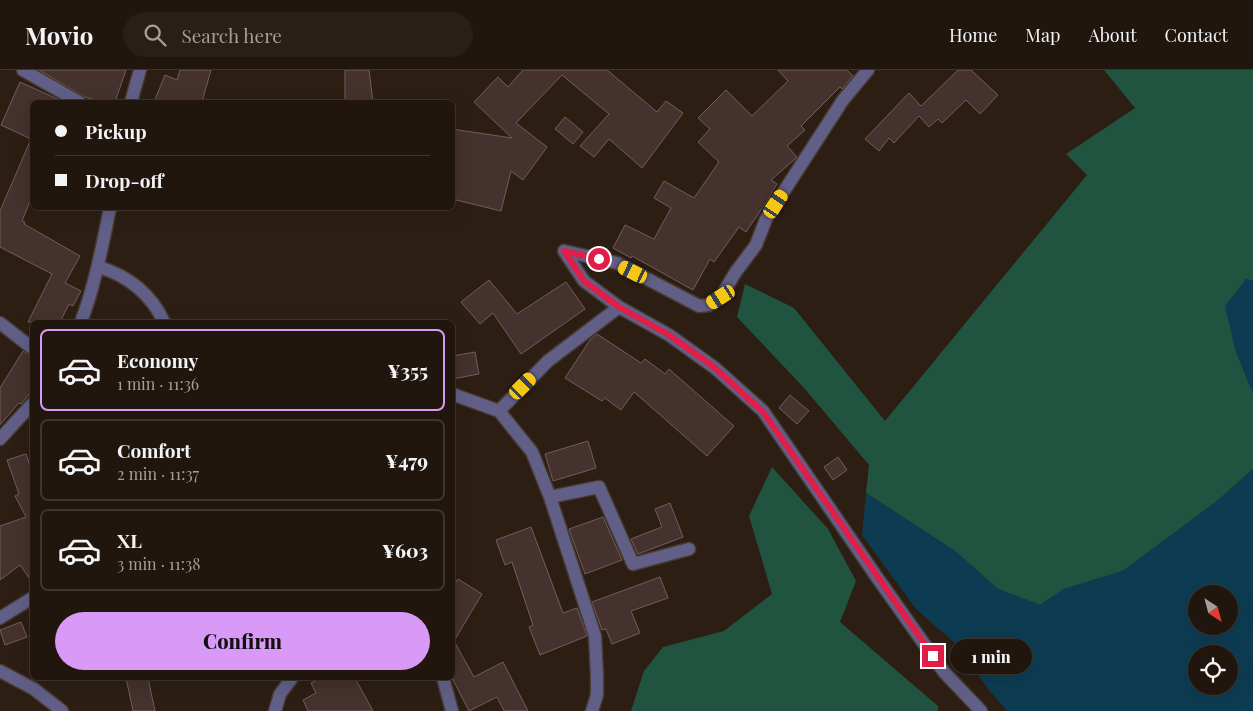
<!DOCTYPE html>
<meta charset="utf-8">
<style>
body{margin:0;font-family:"Playfair Display",serif;background:#291f17;color:#f1f3f6;height:100vh;display:flex;flex-direction:column;font-size:19px;white-space:nowrap}
*{box-sizing:border-box;margin:0}
p{font-size:16px;color:#a29f9e}
.icon{flex:none;width:28px;height:28px;fill:none;stroke:currentColor;stroke-width:2;stroke-linecap:round;stroke-linejoin:round}
.map{position:relative;flex:1;overflow:hidden}
.sheet{position:absolute;left:30px;top:250px;width:425px;height:360px;display:flex;flex-direction:column;background:#21160e;border-radius:8px;box-shadow:0 5px 20px #0002,0 0 0 1px #3e352e}
.sheet>*{flex:none}
.top-card{position:absolute;left:30px;top:30px;width:425px;height:110px;border-radius:8px;box-shadow:0 5px 20px #0002,0 0 0 1px #3e352e;display:grid;align-content:center;height:110px;padding:0 25px;background:#21160e}
.needle{width:32px;rotate:144deg}
.buttons{position:absolute;left:1188px;top:515px;display:grid;gap:10px}
.buttons a{display:grid;place-items:center;width:50px;height:50px;border-radius:50%;background:#21160e;box-shadow:0 5px 20px #0002,0 0 0 1px #3e352e;font-size:25px}
.end{position:absolute;width:22px;height:22px;margin:-11px;border:6px solid #e11d48;background:#fff;box-shadow:0 0 0 2px #fff}
.from{border-radius:50%}
.bubble{position:absolute;height:35px;border-radius:18px;background:#21160e;box-shadow:0 5px 20px #0002,0 0 0 1px #3e352e;font-size:16px;font-weight:800;line-height:35px;text-align:center}
.car{position:absolute;width:15px;height:30px;margin:-15px -8px;border-radius:6px;box-shadow:0 0 4px 1px #0007;background:linear-gradient(#f5c518 24%,#345 0 40%,#f5c518 0 76%,#345 0 86%,#f5c518 0)}
.top-card b{display:flex;align-items:center;gap:18px;height:48px;font-size:19px}
.top-card b+b{border-top:1px solid #3e352e}
.top-card i{width:12px;height:12px;background:#f1f3f6}
ul{padding:9px 0 0;list-style:none}
li{display:flex;align-items:center;gap:15px;height:82px;margin:0 10px 8px;padding:0 15px;border:2px solid #3e352e;border-radius:8px}
li div{flex:1}
li b{display:block;font-size:19px}
li em{font-style:normal;font-weight:800}
li.selected{border-color:#d99af7}
li>.icon{width:45px;height:45px;stroke-width:1.5}
.cta{display:flex;gap:10px;margin-top:auto;padding:10px 25px}
.cta a{flex:1;height:58px;border-radius:30px;background:#d99af7;color:#111;font-size:20px;font-weight:800;line-height:58px;text-align:center}
header{display:flex;align-items:center;gap:30px;box-sizing:border-box;height:70px;padding:0 25px;background:#21160e;border-bottom:1px solid #3e352e}
header strong{font-size:24px}
nav{display:flex;gap:28px;margin-inline-start:auto;font-size:18px}
.search{width:350px;height:45px;background:#291f17;display:flex;align-items:center;gap:12px;box-sizing:border-box;padding:0 18px;border-radius:28px;color:#a29f9e;font-size:19px}
.map>svg:first-child{display:block}
.green{fill:#215440}
.water{fill:#0d3c52;fill-rule:evenodd}
.building{fill:#45312e;stroke:#735d5a}
.lines{fill:none;stroke-linecap:round;stroke-linejoin:round}
.street-casing{stroke:#473a30;stroke-width:15}
.street{stroke:#615f87;stroke-width:12}
.route{stroke:#e11d48;stroke-width:6}
</style>
<header>
<strong>Movio</strong>
<div class="search"><svg class="icon" aria-label="search" viewBox="0 0 24 24"><circle cx="10" cy="10" r="6"/><path d="M15 15l6 6"/></svg>Search here</div>
<nav><a>Home</a><a>Map</a><a>About</a><a>Contact</a></nav>
</header>
<div class="map">
<svg width="1253" height="641" viewBox="0 0 1253 641">
<rect width="100%" height="100%" fill="#2c1e13"/>
<path class="green" d="M1104,0H1253V211L1246,209L1235,279L1253,323V399L1217,431L1123,501L1064,519L1040,535L998,519L955,481L866,423L869,395L805,319L737,247L745,214L794,238L885,351L1087,105L1066,84L1135,38Z
M772,397L828,459L856,511L840,552L938,636V641H631L644,601L663,577L724,561L772,524L749,446Z"/>
<path class="water" d="M1246,209L1253,211V323L1235,279L1225,236Z
M1253,399V641H1007L988,619L956,574L916,539L862,465L866,423L955,481L998,519L1040,535L1064,519L1123,501L1217,431ZM1196,524H1229V556H1196ZM1196,584H1229V616H1196Z"/>
<path class="building" d="M39,0H126L115,32H102L85,27Z
M180,0H211L202,32H154L165,5L177,10Z
M345,0H369L373,32H345Z
M523,0H607L657,42L666,31L683,43L642,98L609,69L594,87L580,76L609,44L562,5L516,53L547,77L523,110L511,101L501,141L452,129V59L512,68L474,32L498,7L508,17Z
M778,0H847L853,6L842,19L840,17L801,56L805,60L787,76L797,87L796,88L771,110L777,114L767,131L746,162L739,157L714,192L710,189L693,220L632,186L631,188L613,178L625,155L654,169L671,138L654,128L664,111L694,128L719,92L698,72L710,59L698,48L726,20L752,46L788,11Z
M958,0H971L998,25L980,44L966,30L942,53L938,49L929,57L919,46L894,73L889,68L879,81L865,69L909,23L921,36Z
M20,12L64,32H32V126L22,151L25,152L24,154L80,186L65,213L81,221L73,236L69,234L60,252H28L52,204L0,177V141L31,69L1,55Z
M565,47L583,62L573,74L555,59Z
M489,210L517,244L566,212L585,239L521,284L493,243L480,254L461,232Z
M597,264L641,293L645,289L665,304L669,299L734,356L707,386L634,322L621,340L605,328L602,331L565,308L590,270Z
M23,281L32,286V321L21,334L19,333L0,355V318Z
M475,282L479,304L452,309V286Z
M790,325L809,341L797,354L779,338Z
M588,371L596,398L553,411L545,384Z
M26,384L32,402V512L20,495L0,510V456L26,447L15,426L19,424L7,390Z
M838,387L847,400L833,410L824,397Z
M670,433L683,467L638,484L631,469L662,457L655,439Z
M603,447L622,490L585,504L569,459Z
M531,457L563,543L577,538L587,566L540,585L529,557L533,555L512,492L505,495L496,470Z
M660,507L668,528L631,541L640,563L612,574L606,559L602,560L592,532Z
M458,509L482,524L454,571L474,607L503,592L528,641H504L497,627L469,641L452,608V518Z
M21,552L27,567L5,575L0,560Z
M126,608H148L155,641H133Z
M322,608H355L373,641H308L303,630L316,623L311,613Z"/>
<g class="lines">
<g class="street-casing">
<path id="street" d="M23,0L79,32
M131,32L140,0
M564,181L584,211L619,237L669,265L715,298L763,341L876,506L944,602L981,641
M564,181L617,193L699,236L709,235L721,227L735,203L756,175L766,149L843,30L868,0
M99,197C128,206 151,224 164,252
M81,252C95,215 102,177 110,138
M0,253L32,278
M452,324L499,341L532,382L550,427L595,566L597,606V625L592,641
M499,341L548,291L619,237
M0,369L32,334
M550,427L599,417L633,494L689,479
M0,548L32,528
M0,601L34,619L62,641
M443,608L452,641
M275,641L280,624L292,608"/>
</g>
<use href="#street" class="street"/>
</g>
<g class="lines">
<path class="route" d="M599,189L564,181L584,211L619,237L669,265L700,287L715,298L763,342L933,586"/>
</g>
</svg>
<div class="buttons">
<a><svg class="needle" viewBox="-14 -14 28 28"><path d="M0-13l5 13h-10z" fill="#e53935"/><path d="M0 13l5-13h-10z" fill="#a29f9e"/></svg></a>
<a><svg class="icon" aria-label="locate" viewBox="0 0 24 24"><circle cx="12" cy="12" r="6"/><path d="M12 2v4M12 18v4M2 12h4M18 12h4"/></svg></a>
</div>
<i class="end from" style="left:599px;top:189px"></i>
<i class="end" style="left:933px;top:586px"></i>
<div class="bubble" style="left:950px;top:569px;width:82px">1 min</div>
<i class="car" style="left:776px;top:134px;rotate:33deg"></i>
<i class="car" style="left:633px;top:202px;rotate:296deg"></i>
<i class="car" style="left:721px;top:227px;rotate:238deg"></i>
<i class="car" style="left:523px;top:316px;rotate:45deg"></i>
<div class="top-card">
<b><i class="from"></i>Pickup</b>
<b><i></i>Drop-off</b>
</div>
<section class="sheet">
<ul>
<li class="selected"><svg class="icon" aria-label="car" viewBox="0 0 24 24"><path d="M5 17H2v-5l4-1 3-4h7l3 4 3 1v5h-3M9 17h6M6 11h13"/><circle cx="7" cy="17" r="2"/><circle cx="17" cy="17" r="2"/></svg><div><b>Economy</b><p>1 min · 11:36</p></div><em>¥355</em></li>
<li><svg class="icon" aria-label="car" viewBox="0 0 24 24"><path d="M5 17H2v-5l4-1 3-4h7l3 4 3 1v5h-3M9 17h6M6 11h13"/><circle cx="7" cy="17" r="2"/><circle cx="17" cy="17" r="2"/></svg><div><b>Comfort</b><p>2 min · 11:37</p></div><em>¥479</em></li>
<li><svg class="icon" aria-label="car" viewBox="0 0 24 24"><path d="M5 17H2v-5l4-1 3-4h7l3 4 3 1v5h-3M9 17h6M6 11h13"/><circle cx="7" cy="17" r="2"/><circle cx="17" cy="17" r="2"/></svg><div><b>XL</b><p>3 min · 11:38</p></div><em>¥603</em></li>
</ul>
<div class="cta"><a>Confirm</a></div>
</section>
</div>
